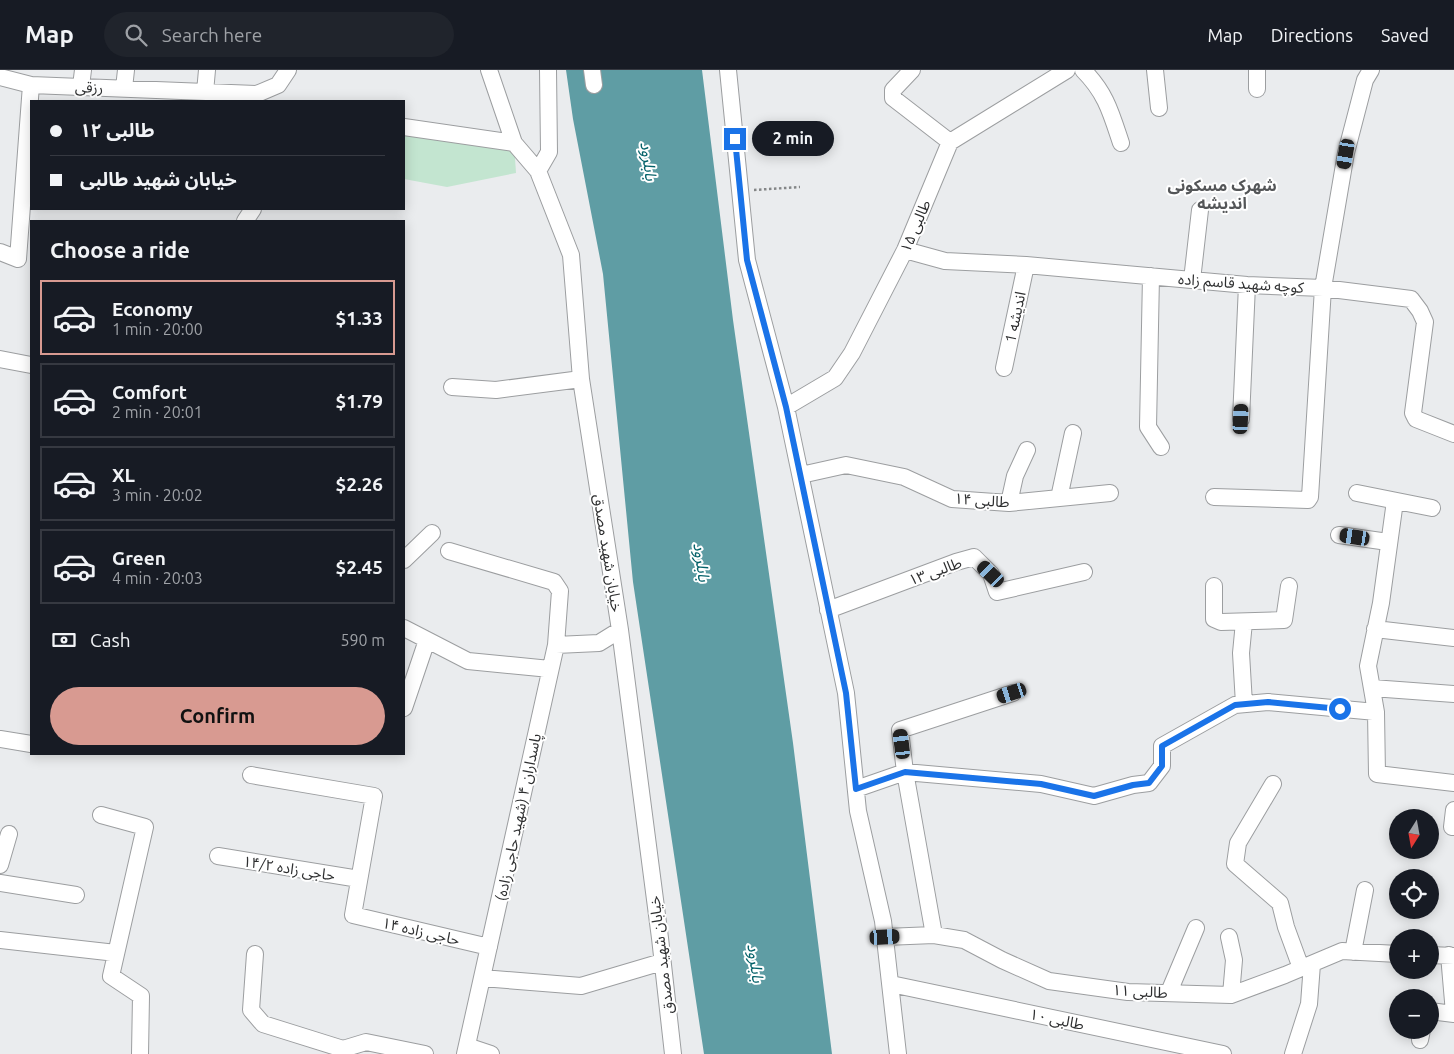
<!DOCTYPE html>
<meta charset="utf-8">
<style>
body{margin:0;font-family:Ubuntu,"Noto Sans Arabic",sans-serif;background:#20242c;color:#f1f3f6;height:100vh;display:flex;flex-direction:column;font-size:19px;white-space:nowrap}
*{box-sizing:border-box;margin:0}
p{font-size:16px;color:#9ea1a6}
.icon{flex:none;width:28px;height:28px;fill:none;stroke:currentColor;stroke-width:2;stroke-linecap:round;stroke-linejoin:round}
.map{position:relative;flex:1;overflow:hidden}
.sheet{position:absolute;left:30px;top:150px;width:375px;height:535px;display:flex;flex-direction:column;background:#171b24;border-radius:0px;box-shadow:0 2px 12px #0003}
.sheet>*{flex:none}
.hud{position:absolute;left:30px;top:30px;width:375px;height:110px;border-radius:0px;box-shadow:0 2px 12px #0003;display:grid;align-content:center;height:110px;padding:0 20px;background:#171b24}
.needle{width:32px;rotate:191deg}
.buttons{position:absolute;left:1389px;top:739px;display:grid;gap:10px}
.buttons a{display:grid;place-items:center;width:50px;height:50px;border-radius:50%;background:#171b24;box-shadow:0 2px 12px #0003;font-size:25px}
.end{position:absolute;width:22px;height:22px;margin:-11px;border:6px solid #1a73e8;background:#fff;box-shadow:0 0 0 2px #fff}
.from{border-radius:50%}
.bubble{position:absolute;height:35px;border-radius:18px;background:#171b24;box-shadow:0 2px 12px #0003;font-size:16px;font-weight:700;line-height:35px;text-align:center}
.car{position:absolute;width:15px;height:30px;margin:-15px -8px;border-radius:6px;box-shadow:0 0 4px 1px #0007;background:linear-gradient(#222 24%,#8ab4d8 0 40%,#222 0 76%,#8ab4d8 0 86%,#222 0)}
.hud b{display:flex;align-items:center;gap:18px;height:48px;font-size:19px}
.hud b+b{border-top:1px solid #363941}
.hud i{width:12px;height:12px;background:#f1f3f6}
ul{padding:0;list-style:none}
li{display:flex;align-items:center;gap:15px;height:75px;margin:0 10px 8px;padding:0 10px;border:2px solid #363941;border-radius:0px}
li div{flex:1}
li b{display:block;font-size:19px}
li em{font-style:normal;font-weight:700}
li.selected{border-color:#d89a91}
li>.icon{width:45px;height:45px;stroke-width:1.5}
h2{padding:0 20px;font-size:22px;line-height:60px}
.pay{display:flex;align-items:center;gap:12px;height:55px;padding:0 20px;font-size:19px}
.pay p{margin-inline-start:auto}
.action{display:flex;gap:10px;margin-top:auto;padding:10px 20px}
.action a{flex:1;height:58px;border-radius:30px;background:#d89a91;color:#111;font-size:20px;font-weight:700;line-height:58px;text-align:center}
header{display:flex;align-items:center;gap:30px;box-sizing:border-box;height:70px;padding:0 25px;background:#171b24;border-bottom:1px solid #363941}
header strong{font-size:24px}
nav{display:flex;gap:28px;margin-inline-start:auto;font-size:18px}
.search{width:350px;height:45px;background:#20242c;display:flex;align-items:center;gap:12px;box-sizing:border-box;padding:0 18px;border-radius:28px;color:#9ea1a6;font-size:19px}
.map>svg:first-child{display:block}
.green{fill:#c3e5d0}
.water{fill:#5f9da4}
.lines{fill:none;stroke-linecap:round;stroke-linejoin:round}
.minor-casing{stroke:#9c9ea0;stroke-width:18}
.path{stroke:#848687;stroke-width:2.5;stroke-dasharray:2.5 2.5;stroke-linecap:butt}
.minor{stroke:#fff;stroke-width:16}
.route{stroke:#1a73e8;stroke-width:6}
.labels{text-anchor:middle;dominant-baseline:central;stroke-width:4;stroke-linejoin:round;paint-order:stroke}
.street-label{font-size:15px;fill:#2e2f30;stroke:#fff}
.water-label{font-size:16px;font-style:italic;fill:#036169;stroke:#fff}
.neighbourhood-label{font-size:16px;font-weight:bold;fill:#545658;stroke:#fff}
</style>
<header>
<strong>Map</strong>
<div class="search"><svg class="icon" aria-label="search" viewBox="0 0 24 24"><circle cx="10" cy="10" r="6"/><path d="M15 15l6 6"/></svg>Search here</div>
<nav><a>Map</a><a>Directions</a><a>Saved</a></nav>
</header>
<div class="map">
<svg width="1454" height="984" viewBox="0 0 1454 984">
<rect width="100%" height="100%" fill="#eaecee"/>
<path class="green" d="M404,60L514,73L516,103L447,117L404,109Z"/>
<path class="water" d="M566,0H702L733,250L793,673L832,984H704L633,512L603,204L573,49Z"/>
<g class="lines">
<g class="minor-casing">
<path id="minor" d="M489,0L514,73L538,101L571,185L581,309L620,560L660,868L673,984
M592,0L594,15
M728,0L747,190L786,337L846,623L858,741L883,851L898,984
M912,0L893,20V28L950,72
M1083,0C1106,23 1111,43 1121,73
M1155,0L1159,38
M1257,0V19
M0,7L31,15L257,24L278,15L288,0
M81,16L83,0
M124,18L126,0
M205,22L207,0
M404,57L514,73
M538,101L549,82L548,0
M245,151L253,139
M905,180L945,191L1026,195L1247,215L1323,218L1411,229L1420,241L1425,252L1413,343L1416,349L1454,364
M0,182L18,189L31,15
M1151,206L1148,357L1161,377
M1192,210L1200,140
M0,289L31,295
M1004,298L1026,195
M452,317L496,320L581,309
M786,337L835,308L852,283L905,180L950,72L1067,0
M1241,349L1247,215
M801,405L846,395L904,407L952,429L1009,433L1110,423
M1357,423L1432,438
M1214,427L1308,430L1310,427L1323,218L1346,83L1365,10L1371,0
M1059,428L1073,363
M1395,431L1381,533L1368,596L1376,642L1377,704L1454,713
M1009,433L1015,406L1027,380
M1339,465L1388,472
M449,481L554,512L560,521L556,575
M404,490L432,463
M1214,516V549L1221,552L1284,550L1289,516
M828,540L956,492L974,487L991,504L997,522L1084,502
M1244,552L1241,583L1244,634
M404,558L468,591L550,599
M1375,559L1454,568
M1372,618L1454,624
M404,638L427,570
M0,669L31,674
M251,705L374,726L353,845L489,877
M1273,714L1238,773L1235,794L1280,833L1286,857L1301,898
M856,719L905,702L1041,714L1094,726L1133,715L1149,713L1162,696V676L1235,635L1268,632L1376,642
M1454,740L1452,757H1454
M101,745L145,757L111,906L141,926L140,984
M218,786L359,809
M0,795L9,764
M0,813L76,825
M934,865L905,702L900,660L1013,623
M885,867L934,865L964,870L1002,890L1049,911L1128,922L1231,925L1285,905L1342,881L1398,884
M1229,867L1234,890L1231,925
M0,870L116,883
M1353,882L1365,820
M255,884L251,940L263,954L343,979L366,972L425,984
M1430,885L1454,886
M1449,885L1454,943
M482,908L581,916L662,892
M891,914L1223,984
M1169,922L1196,858
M1430,941L1454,944
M1420,970L1422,960
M467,976L491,984
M465,984L556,575L599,573L620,560
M1293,984L1309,934L1312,894"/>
</g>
<path class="path" d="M754,120L800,117"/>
<use href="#minor" class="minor"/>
</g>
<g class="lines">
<path class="route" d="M735,69L747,190L786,337L846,623L856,719L905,702L1041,714L1094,726L1133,715L1149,713L1162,696V676L1235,635L1268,632L1340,639"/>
</g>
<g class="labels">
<g class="street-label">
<text transform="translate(89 17) rotate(2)">رزقی</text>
<text transform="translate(915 156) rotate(-67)">طالبی ۱۵</text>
<text transform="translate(1241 213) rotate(4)">کوچه شهید قاسم زاده</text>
<text transform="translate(1015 247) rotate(-78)">اندیشه 1</text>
<text transform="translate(982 430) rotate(4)">طالبی ۱۴</text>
<text transform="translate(608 483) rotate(81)">خیابان شهید مصدق</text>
<text transform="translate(935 501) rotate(-20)">طالبی ۱۳</text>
<text transform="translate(518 747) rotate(-78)">پاسداران ۴ (شهید حاجی زاده)</text>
<text transform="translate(289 798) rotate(9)">حاجی زاده ۱۴/۲</text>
<text transform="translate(421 861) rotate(13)">حاجی زاده ۱۴</text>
<text transform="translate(661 885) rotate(-97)">خیابان شهید مصدق</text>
<text transform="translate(1140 921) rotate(3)">طالبی ۱۱</text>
<text transform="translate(1057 949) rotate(12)">طالبی ۱۰</text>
</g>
<g class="water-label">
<text transform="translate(649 91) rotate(82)">بابلرود</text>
<text transform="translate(702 492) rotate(82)">بابلرود</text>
<text transform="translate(756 893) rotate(82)">بابلرود</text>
</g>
<g class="neighbourhood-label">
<text x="1222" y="115">شهرک مسکونی<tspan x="1222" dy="18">اندیشه</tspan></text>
</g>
</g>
</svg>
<div class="buttons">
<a><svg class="needle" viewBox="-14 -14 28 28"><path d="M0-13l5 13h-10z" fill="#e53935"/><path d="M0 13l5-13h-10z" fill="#9ea1a6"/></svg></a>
<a><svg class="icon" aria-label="locate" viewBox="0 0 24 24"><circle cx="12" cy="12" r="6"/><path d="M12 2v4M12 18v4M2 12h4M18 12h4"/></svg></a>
<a>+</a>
<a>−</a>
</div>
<i class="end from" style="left:1340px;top:639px"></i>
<i class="end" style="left:735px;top:69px"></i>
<div class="bubble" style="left:752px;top:51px;width:82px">2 min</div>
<i class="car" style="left:1346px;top:84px;rotate:190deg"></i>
<i class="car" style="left:1241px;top:349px;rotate:3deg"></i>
<i class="car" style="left:1355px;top:467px;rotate:279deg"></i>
<i class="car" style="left:991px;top:504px;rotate:314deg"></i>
<i class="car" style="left:1012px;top:623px;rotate:252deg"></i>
<i class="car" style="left:902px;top:674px;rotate:353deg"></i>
<i class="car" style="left:885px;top:867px;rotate:87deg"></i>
<div class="hud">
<b><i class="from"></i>طالبی ۱۲</b>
<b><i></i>خیابان شهید طالبی</b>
</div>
<section class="sheet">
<h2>Choose a ride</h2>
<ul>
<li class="selected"><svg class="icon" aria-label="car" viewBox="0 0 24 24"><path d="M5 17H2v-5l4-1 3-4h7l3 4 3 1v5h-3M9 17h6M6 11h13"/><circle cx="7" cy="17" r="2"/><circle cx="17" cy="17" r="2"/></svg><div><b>Economy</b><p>1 min · 20:00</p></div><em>$1.33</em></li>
<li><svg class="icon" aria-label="car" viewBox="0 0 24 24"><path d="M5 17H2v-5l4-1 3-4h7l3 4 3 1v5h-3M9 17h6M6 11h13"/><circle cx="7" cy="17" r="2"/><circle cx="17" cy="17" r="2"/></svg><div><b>Comfort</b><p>2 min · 20:01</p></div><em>$1.79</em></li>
<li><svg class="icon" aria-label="car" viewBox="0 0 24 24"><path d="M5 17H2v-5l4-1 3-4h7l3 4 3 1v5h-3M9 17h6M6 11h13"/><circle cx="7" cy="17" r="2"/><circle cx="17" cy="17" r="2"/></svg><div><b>XL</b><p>3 min · 20:02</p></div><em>$2.26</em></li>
<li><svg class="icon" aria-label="car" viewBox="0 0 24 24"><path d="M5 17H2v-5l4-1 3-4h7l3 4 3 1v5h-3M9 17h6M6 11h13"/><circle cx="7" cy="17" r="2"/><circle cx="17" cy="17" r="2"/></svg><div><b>Green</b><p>4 min · 20:03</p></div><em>$2.45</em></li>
</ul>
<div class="pay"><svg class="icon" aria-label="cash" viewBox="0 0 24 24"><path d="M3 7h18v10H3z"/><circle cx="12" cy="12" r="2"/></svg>Cash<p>590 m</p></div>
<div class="action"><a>Confirm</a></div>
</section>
</div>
